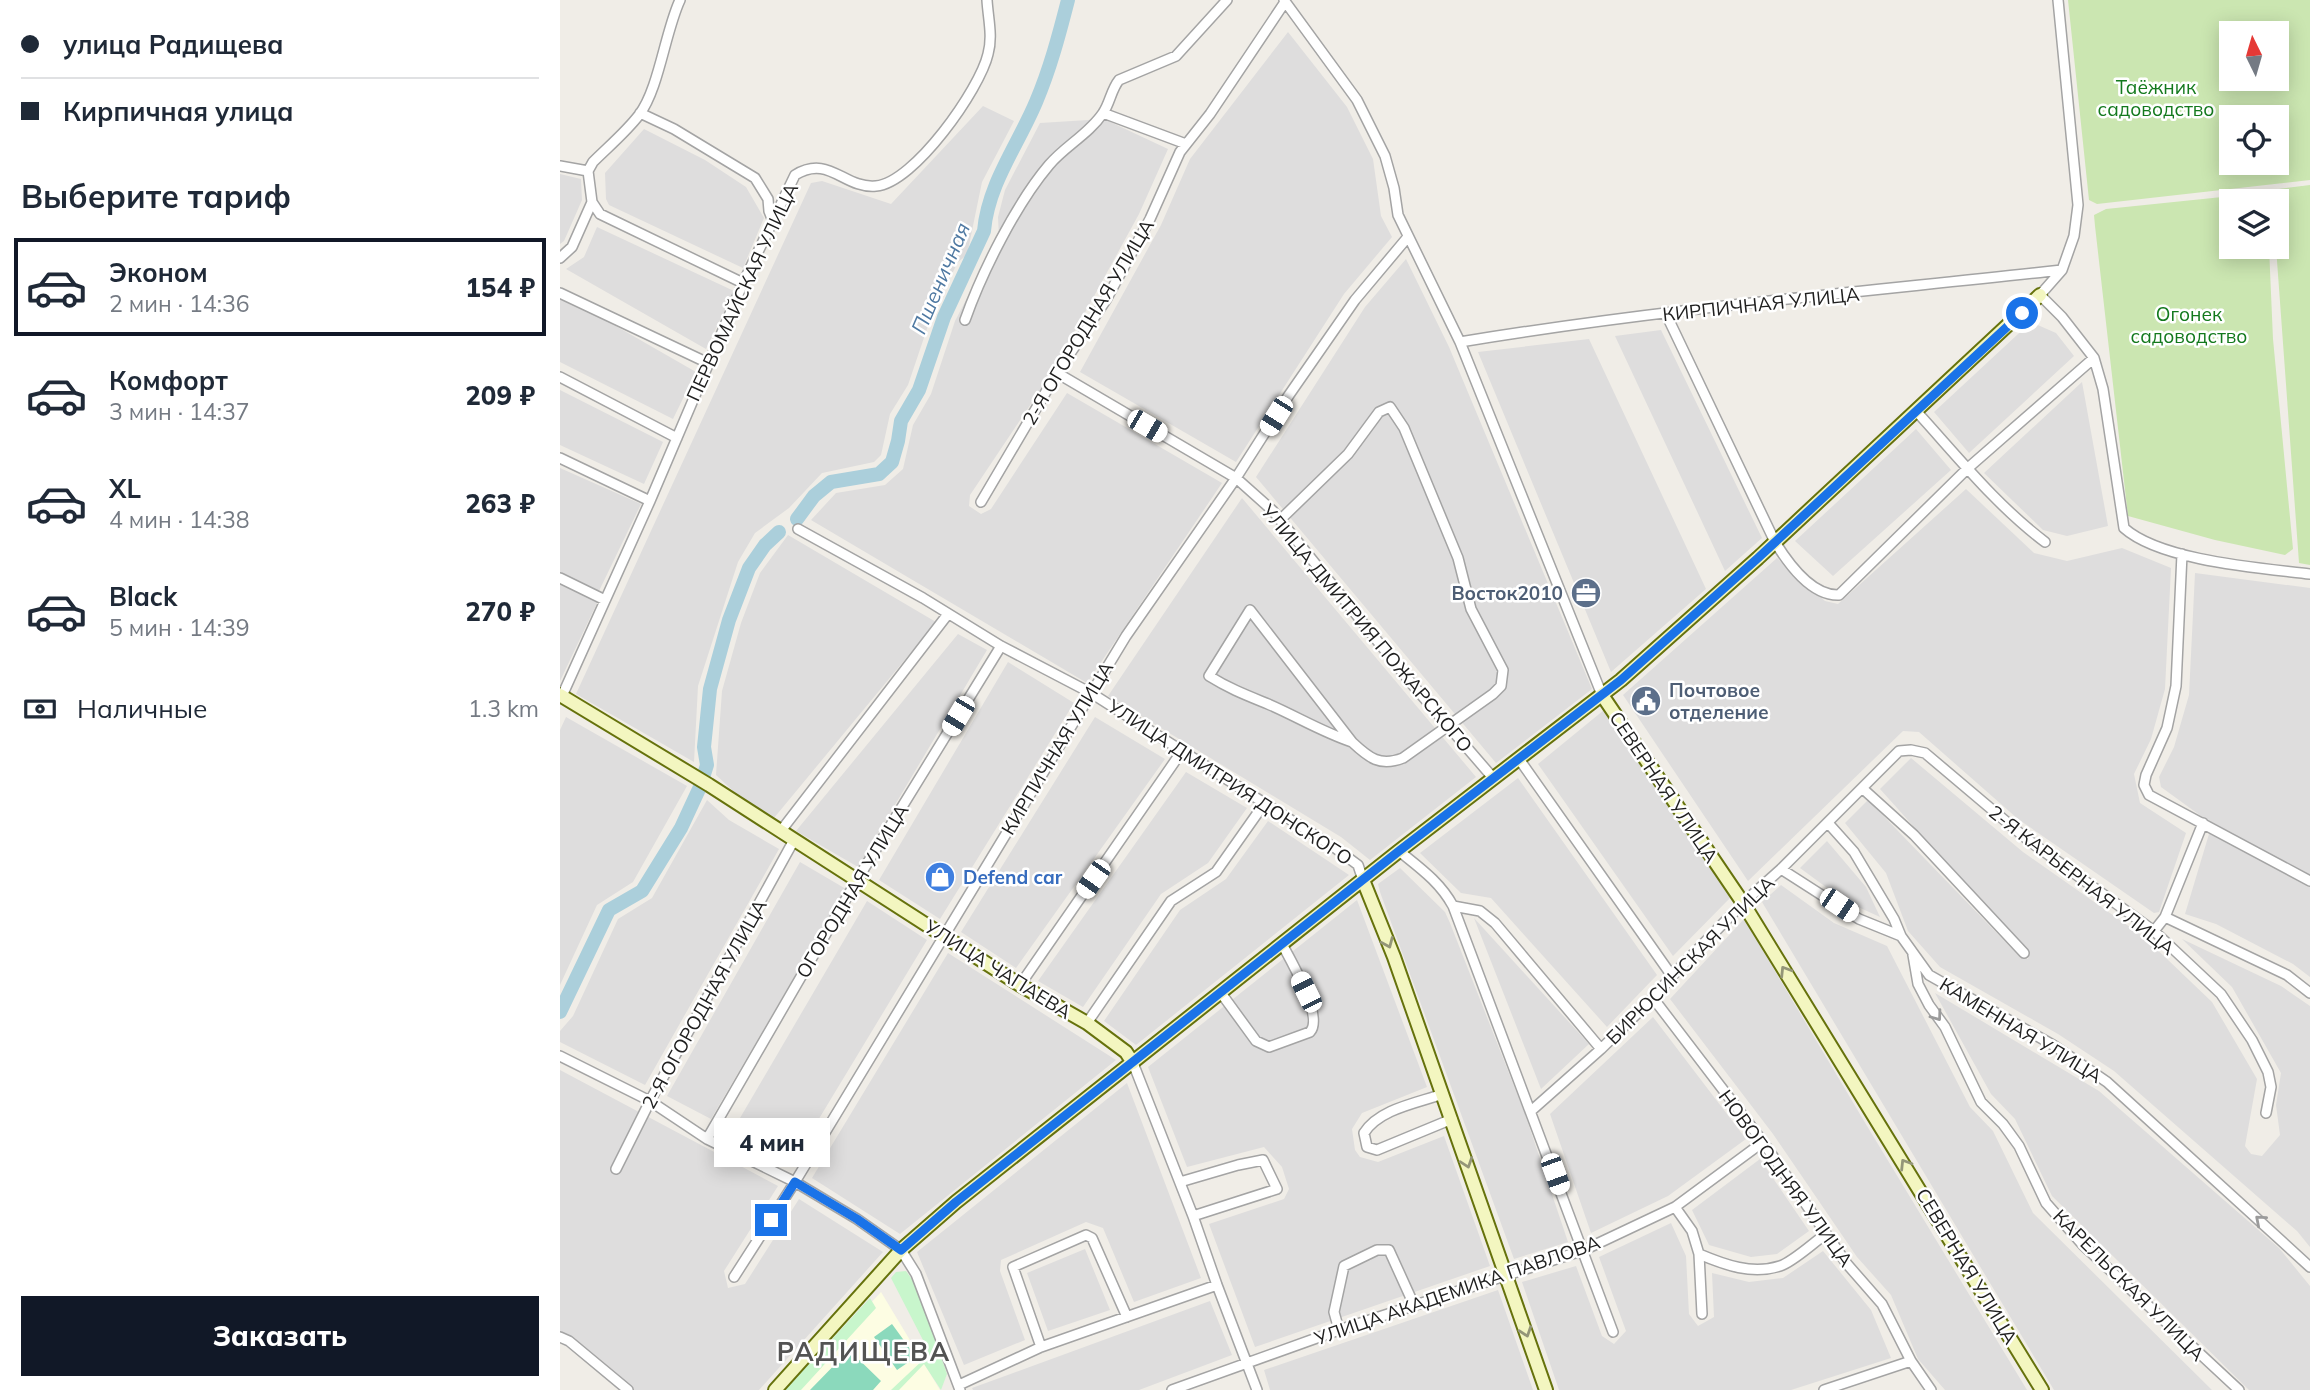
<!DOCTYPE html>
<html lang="ru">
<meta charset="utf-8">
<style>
body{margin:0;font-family:Mulish,sans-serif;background:#f6f6f7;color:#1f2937;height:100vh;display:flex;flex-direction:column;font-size:26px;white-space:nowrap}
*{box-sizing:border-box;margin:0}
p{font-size:23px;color:#747a83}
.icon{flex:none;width:38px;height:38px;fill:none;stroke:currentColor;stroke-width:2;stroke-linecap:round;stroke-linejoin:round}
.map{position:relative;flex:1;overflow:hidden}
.drawer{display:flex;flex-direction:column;background:#fff;width:560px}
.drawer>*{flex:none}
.guide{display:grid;align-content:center;height:154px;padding:0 21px;background:#fff}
.needle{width:46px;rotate:355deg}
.tools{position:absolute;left:1659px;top:21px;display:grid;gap:14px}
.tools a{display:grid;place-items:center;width:70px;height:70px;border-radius:0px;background:#fff;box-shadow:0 4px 18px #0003;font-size:35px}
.end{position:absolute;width:32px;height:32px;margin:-16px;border:9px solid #1a73e8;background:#fff;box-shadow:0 0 0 4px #fff}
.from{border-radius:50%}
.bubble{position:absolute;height:49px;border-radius:0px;background:#fff;box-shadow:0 4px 18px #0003;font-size:23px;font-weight:800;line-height:49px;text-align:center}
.car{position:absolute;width:21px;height:42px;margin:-21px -10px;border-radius:9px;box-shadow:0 0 5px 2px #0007;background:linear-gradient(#fff 24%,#345 0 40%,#fff 0 76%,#345 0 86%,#fff 0)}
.guide b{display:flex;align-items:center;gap:24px;height:66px;font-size:26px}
.guide b+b{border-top:2px solid #e0e1e3}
.guide i{width:18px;height:18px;background:#1f2937}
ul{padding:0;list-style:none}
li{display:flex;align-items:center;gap:21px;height:98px;margin:0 14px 10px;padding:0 7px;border:4px solid transparent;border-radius:0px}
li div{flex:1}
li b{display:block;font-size:26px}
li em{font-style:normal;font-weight:800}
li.on{border-color:#111827}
li>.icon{width:63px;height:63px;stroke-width:1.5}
h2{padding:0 21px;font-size:32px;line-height:84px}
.pay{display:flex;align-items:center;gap:18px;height:77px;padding:0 21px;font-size:26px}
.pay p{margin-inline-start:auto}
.primary-button{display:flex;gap:14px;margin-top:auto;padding:14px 21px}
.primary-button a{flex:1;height:80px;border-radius:0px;background:#111827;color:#fff;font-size:28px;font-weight:800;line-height:80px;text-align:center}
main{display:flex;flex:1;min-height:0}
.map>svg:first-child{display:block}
.residential{fill:#dedddd}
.education{fill:#fdfde3}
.grass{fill:#cbe6b1;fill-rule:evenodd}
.park{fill:#c8f6cc}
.pitch{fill:#8bd9bc}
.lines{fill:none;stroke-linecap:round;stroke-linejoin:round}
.river{stroke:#abcfdb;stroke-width:14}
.street-casing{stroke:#a4a4a4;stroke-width:12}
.secondary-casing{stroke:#66720c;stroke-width:16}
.street{stroke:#fff;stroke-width:9}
.secondary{stroke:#f3f6c0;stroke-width:12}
.oneway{stroke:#949678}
.oneway2{stroke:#9b9b9b}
.route{stroke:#1a73e8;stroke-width:9}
.labels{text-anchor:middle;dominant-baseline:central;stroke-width:5;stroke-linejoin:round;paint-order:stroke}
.park-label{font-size:19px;fill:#13791d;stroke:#fff}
.street-label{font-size:19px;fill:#202020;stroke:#fff}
.service-label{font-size:19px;font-weight:bold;fill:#4e5e75;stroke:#fff;text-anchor:end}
.shop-label{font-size:19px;font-weight:bold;fill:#366cbe;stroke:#fff;text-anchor:start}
.water-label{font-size:21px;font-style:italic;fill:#4f79a2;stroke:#fff}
.district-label{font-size:26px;font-weight:bold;letter-spacing:2px;fill:#535353;stroke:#fff}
</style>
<main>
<section class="drawer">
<div class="guide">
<b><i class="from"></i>улица Радищева</b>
<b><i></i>Кирпичная улица</b>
</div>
<h2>Выберите тариф</h2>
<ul>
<li class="on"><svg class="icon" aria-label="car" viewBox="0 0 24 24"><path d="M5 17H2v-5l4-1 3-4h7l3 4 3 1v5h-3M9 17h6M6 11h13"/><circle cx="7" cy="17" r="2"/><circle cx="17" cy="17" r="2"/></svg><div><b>Эконом</b><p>2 мин · 14:36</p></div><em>154 ₽</em></li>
<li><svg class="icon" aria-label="car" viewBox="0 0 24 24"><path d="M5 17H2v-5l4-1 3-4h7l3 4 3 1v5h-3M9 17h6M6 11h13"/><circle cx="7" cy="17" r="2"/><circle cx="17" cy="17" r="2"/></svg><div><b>Комфорт</b><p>3 мин · 14:37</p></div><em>209 ₽</em></li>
<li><svg class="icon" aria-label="car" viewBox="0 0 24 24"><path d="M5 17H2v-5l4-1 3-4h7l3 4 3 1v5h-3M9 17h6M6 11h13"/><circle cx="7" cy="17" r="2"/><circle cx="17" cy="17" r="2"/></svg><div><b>XL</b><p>4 мин · 14:38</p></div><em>263 ₽</em></li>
<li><svg class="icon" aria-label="car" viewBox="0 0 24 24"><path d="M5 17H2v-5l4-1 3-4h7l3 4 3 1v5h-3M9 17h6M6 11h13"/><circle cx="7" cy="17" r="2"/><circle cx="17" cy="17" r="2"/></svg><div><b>Black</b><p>5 мин · 14:39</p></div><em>270 ₽</em></li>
</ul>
<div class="pay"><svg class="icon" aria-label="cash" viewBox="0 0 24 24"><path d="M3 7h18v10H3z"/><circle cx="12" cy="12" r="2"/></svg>Наличные<p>1.3 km</p></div>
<div class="primary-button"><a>Заказать</a></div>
</section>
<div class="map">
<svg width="1750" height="1390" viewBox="0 0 1750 1390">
<rect width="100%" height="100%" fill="#f0ede7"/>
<path class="residential" d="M728,32L787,107L813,159L821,216L832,237L784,294L676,462L520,372L601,225L630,159Z
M423,106L454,121L422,182L407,255L398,262L373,311L348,385L330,414L321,455L314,462L262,473L229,508L195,533L178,562L138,686L134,762L16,694L251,183L262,181L331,204Z
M544,119L608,149L579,214L493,371L410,495L409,506L421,514L431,509L507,393L662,483L527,683L251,520L276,493L325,485L343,469L353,425L371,394L395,321L439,237L438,217L445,190L480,123Z
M84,129L145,160L186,187L204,218L183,268L49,205L46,199L45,173Z
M0,174L21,179L22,200L4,241L0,244Z
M37,227L174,291L146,349L6,269L24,257Z
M846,259L889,347L1032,689L936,763L696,477L805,307Z
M0,294L136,372L113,419L0,362Z
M1471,322L1496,333L1514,356L1409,453L1374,412Z
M1101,330L1202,538L1165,571L1055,336Z
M1029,339L1146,589L1051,672L918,352Z
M1522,382L1548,526L1507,536L1483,530L1424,473Z
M0,390L103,442L84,484L0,445Z
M1356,429L1391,470L1273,576L1235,541Z
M0,468L81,504L39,591L0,572Z
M1406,489L1474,553L1507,561L1562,548L1611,568L1605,689L1591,739L1574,774L1580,803L1626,833L1599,912L1594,913L1458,819L1359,732L1343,731L1188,881L1063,695L1217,558L1265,601L1278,604Z
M682,498L916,777L810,860L781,837L548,696Z
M228,535L376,622L214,818L182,799L156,775L162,691L181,623L200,573Z
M1635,573L1750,588V977L1733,964L1656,924L1625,914L1652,824L1601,787L1599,777L1614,747L1629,695Z
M0,583L38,601L0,681Z
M398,634L427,650L298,867L236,831Z
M448,662L514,703L380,919L319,880Z
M1044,710L1170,898L1113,956L978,764Z
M6,717L127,786L73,882L37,905L0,985V730Z
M535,717L605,759L456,968L401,932Z
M1351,758L1463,852L1584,937L1652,1002L1697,1079L1685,1146L1691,1154L1702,1156L1720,1135L1716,1105L1721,1073L1672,987L1622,939L1721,986L1750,1006V1247L1737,1231L1554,1071L1498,1034L1380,967L1348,931L1326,873L1285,823L1308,800L1460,957L1468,959L1469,955L1320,789Z
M626,772L687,808L648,863L601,894L523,1007L478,981Z
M958,778L1097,975L1047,1027L931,898L901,893L860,853Z
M147,800L169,820L219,849L85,1085L0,1042V1031L13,1016L58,919L92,898Z
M708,821L789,875L576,1045L544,1021L620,910L666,879Z
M1267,841L1306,887L1320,917L1285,901L1240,868Z
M240,862L286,889L151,1119L107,1096Z
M840,868L885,912L890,923L965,1114L1008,1242L954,1259L820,892L818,884Z
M1221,885L1274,923L1327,946L1410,1107L1433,1131L1473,1213L1652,1390H1494L1202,902Z
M797,900L867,1087L802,1113L792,1129L795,1150L800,1157L818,1162L884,1136L930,1266L695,1347L649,1224L724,1199L729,1189L722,1167L704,1147L627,1167L588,1067Z
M307,901L367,940L231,1165L173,1130Z
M914,918L1029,1044L981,1089Z
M1184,919L1307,1126L1467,1390H1385L1358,1359L1331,1295L1297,1257L1213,1134L1110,999Z
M388,953L556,1060L340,1234L252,1178Z
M1375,993L1539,1091L1719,1248L1750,1286V1390H1689L1492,1196L1455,1119L1431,1094Z
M1093,1017L1186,1139L1108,1196L1031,1233L990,1114Z
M0,1070L218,1186L164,1271L168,1288L185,1284L239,1199L323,1252L199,1390H65L0,1338Z
M567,1083L641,1278L574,1302L543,1228L526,1222L441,1260L440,1271L465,1340L404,1365L357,1252Z
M1200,1159L1249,1231L1217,1254L1191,1257L1149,1245L1132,1210Z
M1111,1223L1126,1256L1129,1314L1138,1326L1154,1317L1152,1273L1189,1282L1223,1278L1263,1251L1311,1310L1331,1358L1231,1390H999L962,1282L1016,1266L1042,1336L1054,1344L1066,1331L1039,1257Z
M525,1249L550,1310L488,1331L467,1273Z
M938,1290L973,1390H710L704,1370Z
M650,1301L672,1355L579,1390H413L412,1388Z"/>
<path class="education" d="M321,1292L380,1390H230Z"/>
<path class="grass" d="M1508,0H1750V180L1537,204L1529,200ZM1671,33H1717V79H1671ZM1671,117H1717V163H1671Z
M1750,185V565L1739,563L1716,247L1717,201H1712L1711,190Z
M1701,193L1706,198V201H1671V247H1709L1713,339L1733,549L1725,555L1655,540L1568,516L1535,226L1534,215L1546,209Z"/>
<path class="park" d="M346,1271L356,1285L387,1374L381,1390L364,1364L339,1390H331L364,1359V1342L331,1278L336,1272Z
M310,1298L316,1308L241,1390H225Z"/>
<path class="pitch" d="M332,1324L356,1357L337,1370L314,1337Z
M289,1350L321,1381L313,1390H250Z"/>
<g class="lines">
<path class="river" d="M237,519L254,496L271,482L319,474L332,462L338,441L341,421L359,390L384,317L424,231C428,184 458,145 476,102C490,69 499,35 508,0
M0,1012L49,910L82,891L121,828L140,787L147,765L144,747L150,689L169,620L189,568L205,545L219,532"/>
<g class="street-casing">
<path id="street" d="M724,0L797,100L825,156L834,188L838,215L900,342L1042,695
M1498,0L1518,205L1514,236L1502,270L1480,295L1502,317L1534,358L1543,389L1564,528C1601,561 1701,568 1750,574
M80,113L114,129L195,178L208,199L209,211L213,221
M543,113L626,144
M0,166L28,171L32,202L40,214L183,283
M28,171L33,162C48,147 66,132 79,115C99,89 105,32 120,0
M0,258L12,247L32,202
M0,293L148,363
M1106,314L1215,542C1228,563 1251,596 1279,595L1408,468L1534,358
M405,320C422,272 456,204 489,165C505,146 529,134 543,113C550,103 551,90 559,80L616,56L667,0
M900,342C1099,309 1301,292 1502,270
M497,373L676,478L713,511L852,684L934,779
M0,377L117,438
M1357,412C1398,457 1436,505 1485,542
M0,458L90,501
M421,502L497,373L546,300L590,219L620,152L650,114L725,2
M720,520L788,454L819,412L830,407L844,428L898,558L911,609L943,670L941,686L933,694L843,758C820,767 809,758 792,742
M238,529L363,598L441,646L531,693L775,848L798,865L803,880
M1622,554L1616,686L1607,728L1586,775L1584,785L1589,795L1750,881
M0,578L45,600
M690,610L792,742C762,732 736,716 708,704C686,695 670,689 649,676Z
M2,696L90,501L183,283L235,175C269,154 284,189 316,186C354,183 420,89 428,54C433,36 428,18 427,0
M959,759L1112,976
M1302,788L1354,835L1464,953
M1268,823L1294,852L1334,919L1341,936L1369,975L1493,1045L1547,1082L1750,1267
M220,832L388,614
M839,851C860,868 880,882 893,906L1053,1332
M1221,869L1299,919L1341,936
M893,906L920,911L935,923L1041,1049L1093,998L1112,976L1183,903L1221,869L1339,751L1351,750L1365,753L1468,840L1594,931L1661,994L1692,1040L1708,1072L1711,1087L1706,1113
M1605,917L1727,975L1750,993
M1594,931L1605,917L1643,823
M1353,955L1358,984L1369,1005L1385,1027L1421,1102L1443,1124L1459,1146L1486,1203L1523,1245L1679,1390
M460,985L622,751
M661,993L696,1041L709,1047L750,1032C764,1017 731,961 722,944
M1093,998L1203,1142L1287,1264L1322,1304L1351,1361L1371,1390
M527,1023L611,901L656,872L704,804
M0,1056L90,1101L147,1139L235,1182L297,1219L341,1250L356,1274L400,1390
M573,1063L633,1216L657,1285L697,1390
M883,1094C857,1103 819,1109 804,1133L807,1147L817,1150L892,1119
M971,1111L1041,1049
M147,1139L297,880L441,646
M56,1169L90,1101L234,840
M620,1182L678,1165L703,1160L717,1189L633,1216
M1115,1207L1132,1231L1139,1254L1142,1314
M1139,1254C1165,1265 1192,1275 1220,1266C1233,1262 1254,1242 1266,1234
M174,1277L235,1182L566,636L676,478L729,395L795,300L847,238
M779,1330L774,1312L784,1266L817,1250H829L854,1305
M0,1337L9,1341L68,1390
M481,1347L453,1267L526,1235L532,1238L567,1317
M399,1385L481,1347L657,1285
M612,1390L779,1330L1024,1250L1115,1207L1203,1142
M1264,1390L1351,1361"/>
</g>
<g class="secondary-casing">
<path id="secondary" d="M0,695L149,785L460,985L527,1023L566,1052L573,1063
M1042,695L1183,903L1482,1390
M803,880L834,957L986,1390
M215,1390L341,1250L396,1202L839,851L1061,680L1198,558L1480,295"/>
</g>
<use href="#street" class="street"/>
<use href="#secondary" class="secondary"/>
</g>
<defs><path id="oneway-chevron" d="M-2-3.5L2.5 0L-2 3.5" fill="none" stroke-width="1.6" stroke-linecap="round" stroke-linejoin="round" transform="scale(1.75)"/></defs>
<g class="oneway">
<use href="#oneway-chevron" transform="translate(828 943) rotate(67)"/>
<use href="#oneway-chevron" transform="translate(1225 971) rotate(-122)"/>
<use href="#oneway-chevron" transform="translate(907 1163) rotate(71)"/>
<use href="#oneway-chevron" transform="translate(1345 1164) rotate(-122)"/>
<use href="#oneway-chevron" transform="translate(966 1332) rotate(71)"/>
</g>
<g class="oneway2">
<use href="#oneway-chevron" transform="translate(1377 1016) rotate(54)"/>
<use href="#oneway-chevron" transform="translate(1700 1220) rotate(-139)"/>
</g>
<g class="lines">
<path class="route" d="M211,1220L235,1182L297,1219L341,1250L396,1202L839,851L1061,680L1198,558L1462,313"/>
</g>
<defs>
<g id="office-disc" transform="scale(1.575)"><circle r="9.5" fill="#5c6f8a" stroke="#fff"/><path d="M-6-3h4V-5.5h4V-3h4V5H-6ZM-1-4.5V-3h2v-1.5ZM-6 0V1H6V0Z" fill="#fff"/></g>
<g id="civic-disc" transform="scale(1.575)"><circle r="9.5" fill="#5c6f8a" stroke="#fff"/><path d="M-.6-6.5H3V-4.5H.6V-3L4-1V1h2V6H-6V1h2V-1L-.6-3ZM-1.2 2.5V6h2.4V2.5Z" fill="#fff"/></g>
<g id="shop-disc" transform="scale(1.575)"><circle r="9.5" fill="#3f7fe0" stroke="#fff"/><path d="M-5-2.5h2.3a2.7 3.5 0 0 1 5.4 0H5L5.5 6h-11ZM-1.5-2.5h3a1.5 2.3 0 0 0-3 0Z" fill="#fff"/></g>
</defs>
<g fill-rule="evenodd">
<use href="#office-disc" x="1026" y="593"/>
<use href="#civic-disc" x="1086" y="701"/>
<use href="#shop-disc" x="380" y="877"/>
</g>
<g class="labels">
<g class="park-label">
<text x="1596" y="87">Таёжник<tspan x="1596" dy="22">садоводство</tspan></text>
<text x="1629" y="314">Огонек<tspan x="1629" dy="22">садоводство</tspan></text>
</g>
<g class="street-label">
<text transform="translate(182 292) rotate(-65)">ПЕРВОМАЙСКАЯ УЛИЦА</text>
<text transform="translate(1201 304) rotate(-6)">КИРПИЧНАЯ УЛИЦА</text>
<text transform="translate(528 322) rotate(-59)">2-Я ОГОРОДНАЯ УЛИЦА</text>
<text transform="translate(807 628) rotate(50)">УЛИЦА ДМИТРИЯ ПОЖАРСКОГО</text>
<text transform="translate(497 748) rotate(-59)">КИРПИЧНАЯ УЛИЦА</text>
<text transform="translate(670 782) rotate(33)">УЛИЦА ДМИТРИЯ ДОНСКОГО</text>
<text transform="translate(1104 787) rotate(56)">СЕВЕРНАЯ УЛИЦА</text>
<text transform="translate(1522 880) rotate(38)">2-Я КАРЬЕРНАЯ УЛИЦА</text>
<text transform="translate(292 891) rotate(-59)">ОГОРОДНАЯ УЛИЦА</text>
<text transform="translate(1130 960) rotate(-45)">БИРЮСИНСКАЯ УЛИЦА</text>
<text transform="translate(438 969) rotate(32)">УЛИЦА ЧАПАЕВА</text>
<text transform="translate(144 1004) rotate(-61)">2-Я ОГОРОДНАЯ УЛИЦА</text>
<text transform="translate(1461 1030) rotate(31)">КАМЕННАЯ УЛИЦА</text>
<text transform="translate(1226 1178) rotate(54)">НОВОГОДНЯЯ УЛИЦА</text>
<text transform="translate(1407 1266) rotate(59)">СЕВЕРНАЯ УЛИЦА</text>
<text transform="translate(1569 1285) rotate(45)">КАРЕЛЬСКАЯ УЛИЦА</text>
<text transform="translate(897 1290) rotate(-19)">УЛИЦА АКАДЕМИКА ПАВЛОВА</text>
</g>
<g class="service-label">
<text x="1003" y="593">Восток2010</text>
<text x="1109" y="690" text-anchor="start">Почтовое<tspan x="1109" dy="22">отделение</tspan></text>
</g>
<g class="shop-label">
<text x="403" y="877">Defend car</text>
</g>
<g class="water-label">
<text transform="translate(380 278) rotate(-67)">Пшеничная</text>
</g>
<g class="district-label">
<text x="304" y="1351">РАДИЩЕВА</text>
</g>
</g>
</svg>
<div class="tools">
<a><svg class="needle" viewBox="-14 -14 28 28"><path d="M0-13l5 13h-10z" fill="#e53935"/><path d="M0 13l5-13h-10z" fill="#747a83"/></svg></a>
<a><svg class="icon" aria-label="locate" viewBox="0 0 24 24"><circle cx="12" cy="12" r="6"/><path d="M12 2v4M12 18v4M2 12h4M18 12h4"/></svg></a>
<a><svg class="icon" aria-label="layers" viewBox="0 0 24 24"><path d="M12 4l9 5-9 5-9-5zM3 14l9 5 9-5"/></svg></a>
</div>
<i class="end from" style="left:1462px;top:313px"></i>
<i class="end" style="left:211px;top:1220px"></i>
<div class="bubble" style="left:154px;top:1118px;width:116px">4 мин</div>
<i class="car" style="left:716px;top:416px;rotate:212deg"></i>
<i class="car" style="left:587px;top:426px;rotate:120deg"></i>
<i class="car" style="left:398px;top:716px;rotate:211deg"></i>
<i class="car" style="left:533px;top:879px;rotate:215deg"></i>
<i class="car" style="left:1279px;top:905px;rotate:124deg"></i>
<i class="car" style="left:746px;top:992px;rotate:334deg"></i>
<i class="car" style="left:995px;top:1174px;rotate:160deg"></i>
</div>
</main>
